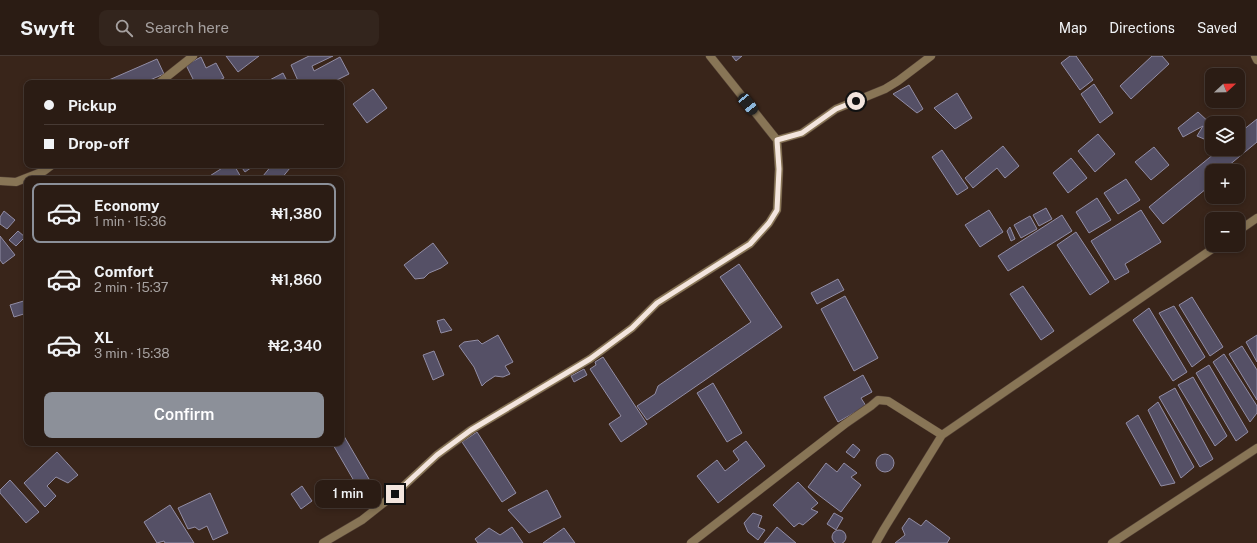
<!DOCTYPE html>
<meta charset="utf-8">
<style>
body{margin:0;font-family:"Public Sans",sans-serif;background:#33251d;color:#f1f3f6;height:100vh;display:flex;flex-direction:column;font-size:15px;white-space:nowrap}
*{box-sizing:border-box;margin:0}
p{font-size:13px;color:#a6a1a0}
.icon{flex:none;width:22px;height:22px;fill:none;stroke:currentColor;stroke-width:2;stroke-linecap:round;stroke-linejoin:round}
.map{position:relative;flex:1;overflow:hidden}
.side{position:absolute;left:24px;top:120px;width:320px;height:270px;display:flex;flex-direction:column;background:#2b1c14;border-radius:8px;box-shadow:0 2px 6px #0003,0 0 0 1px #473a34}
.side>*{flex:none}
.guide{position:absolute;left:24px;top:24px;width:320px;height:88px;border-radius:8px;box-shadow:0 2px 6px #0003,0 0 0 1px #473a34;display:grid;align-content:center;height:88px;padding:0 20px;background:#2b1c14}
.needle{width:26px;rotate:68deg}
.fabs{position:absolute;left:1205px;top:12px;display:grid;gap:8px}
.fabs a{display:grid;place-items:center;width:40px;height:40px;border-radius:8px;background:#2b1c14;box-shadow:0 2px 6px #0003,0 0 0 1px #473a34;font-size:20px}
.end{position:absolute;width:18px;height:18px;margin:-9px;border:5px solid #f3e5de;background:#111;box-shadow:0 0 0 2px #111}
.from{border-radius:50%}
.bubble{position:absolute;height:28px;border-radius:8px;background:#2b1c14;box-shadow:0 2px 6px #0003,0 0 0 1px #473a34;font-size:13px;font-weight:600;line-height:28px;text-align:center}
.car{position:absolute;width:12px;height:24px;margin:-12px -6px;border-radius:5px;box-shadow:0 0 3px 1px #0007;background:linear-gradient(#222 24%,#8ab4d8 0 40%,#222 0 76%,#8ab4d8 0 86%,#222 0)}
.guide b{display:flex;align-items:center;gap:14px;height:38px;font-size:15px}
.guide b+b{border-top:1px solid #473a34}
.guide i{width:10px;height:10px;background:#f1f3f6}
ul{padding:7px 0 0;list-style:none}
li{display:flex;align-items:center;gap:12px;height:60px;margin:0 8px 6px;padding:0 12px;border:2px solid transparent;border-radius:8px}
li div{flex:1}
li b{display:block;font-size:15px}
li em{font-style:normal;font-weight:600}
li.selected{border-color:#8c9099}
li>.icon{width:36px;height:36px;stroke-width:1.5}
.cta{display:flex;gap:8px;margin-top:auto;padding:8px 20px}
.cta a{flex:1;height:46px;border-radius:8px;background:#8c9099;color:#fff;font-size:16px;font-weight:600;line-height:46px;text-align:center}
header{display:flex;align-items:center;gap:24px;box-sizing:border-box;height:56px;padding:0 20px;background:#2b1c14;border-bottom:1px solid #473a34}
header strong{font-size:19px}
nav{display:flex;gap:22px;margin-inline-start:auto;font-size:14px}
.search{width:280px;height:36px;background:#33251d;display:flex;align-items:center;gap:10px;box-sizing:border-box;padding:0 14px;border-radius:8px;color:#a6a1a0;font-size:15px}
.map>svg:first-child{display:block}
.building{fill:#555066;stroke:#928da5}
.lines{fill:none;stroke-linecap:round;stroke-linejoin:round}
.street-casing{stroke:#534035;stroke-width:9}
.street{stroke:#887556;stroke-width:8}
.route{stroke:#f3e5de;stroke-width:5}
</style>
<header>
<strong>Swyft</strong>
<div class="search"><svg class="icon" aria-label="search" viewBox="0 0 24 24"><circle cx="10" cy="10" r="6"/><path d="M15 15l6 6"/></svg>Search here</div>
<nav><a>Map</a><a>Directions</a><a>Saved</a></nav>
</header>
<div class="map">
<svg width="1257" height="487" viewBox="0 0 1257 487">
<rect width="100%" height="100%" fill="#39251a"/>
<path class="building" d="M226,0H259L238,16Z
M309,0H333L312,10L314,15L340,1L349,18L331,27H299L291,9Z
M732,0H742L736,5Z
M1070,0H1076L1093,24L1080,34L1061,7Z
M1152,0H1162L1169,8L1131,43L1120,30Z
M201,1L206,12L216,7L224,22L213,27H195L186,9Z
M157,3L164,18L143,27H102Z
M283,17L288,27H264Z
M1094,28L1113,57L1100,67L1081,38Z
M909,29L923,53L917,57L893,38Z
M373,33L387,52L367,67L353,48Z
M957,37L972,62L955,73L934,52Z
M1198,56L1212,69V78L1204,83L1197,80L1203,70L1183,81L1178,72Z
M1257,63V86L1222,115H1212V128L1163,168L1149,151L1220,93H1238V78Z
M1098,78L1115,98L1095,116L1078,95Z
M1003,90L1019,110L1005,122L997,112L973,132L965,122Z
M1154,91L1169,109L1151,124L1135,106Z
M942,94L968,132L957,139L932,101Z
M1071,102L1087,122L1068,137L1053,117Z
M227,109H234L242,123H205Z
M240,109H255L245,116Z
M272,109H287L290,112L281,123H266L263,120Z
M1126,123L1140,144L1118,158L1104,137Z
M1097,142L1111,164L1089,177L1076,156Z
M1046,152L1052,163L1039,170L1033,159Z
M989,154L1003,176L980,191L965,169Z
M1141,154L1161,186L1125,208L1129,216L1115,224L1091,185Z
M4,155L15,164L7,173L0,168V161Z
M1062,159L1072,175L1008,215L998,200Z
M1030,160L1037,173L1021,182L1014,169Z
M1010,171L1015,183L1011,185L1007,175Z
M18,175L25,181L16,190L9,184Z
M1076,176L1109,226L1090,239L1057,189Z
M0,180L15,199L3,208L0,204Z
M433,187L448,207L441,212L429,217L424,222L415,223L404,209Z
M739,208L782,271L647,364L637,350L655,338L658,330L751,266L720,221Z
M838,223L844,234L817,248L811,237Z
M1023,230L1054,275L1041,284L1010,238Z
M845,240L878,302L854,315L821,253Z
M1192,241L1223,291L1210,300L1179,249Z
M27,244V257L14,261L10,249Z
M1174,250L1205,301L1192,311L1159,257Z
M1149,252L1187,316L1173,325L1133,264Z
M444,263L452,274L441,277L437,265Z
M498,279L513,306L505,310L510,318L503,321L495,320L486,326L482,330L474,311L459,290L464,286L478,284L482,288Z
M1257,279V306L1246,286Z
M1242,290L1257,314V344L1229,298Z
M434,295L444,319L433,324L423,299Z
M1224,298L1257,350V357L1250,366L1213,306Z
M603,301L647,368L621,386L609,368L621,360L590,313L596,309L595,306Z
M1209,309L1248,376L1236,385L1196,317Z
M584,313L587,319L574,326L571,320Z
M863,319L872,336L861,342L866,350L838,366L824,341Z
M1193,321L1227,380L1215,390L1178,329Z
M713,327L742,377L727,386L697,337Z
M1175,332L1213,403L1200,411L1159,341Z
M1158,346L1194,411L1181,422L1148,354Z
M1138,359L1175,427L1161,430L1126,367Z
M341,375L369,423L357,430L332,387H341Z
M477,376L516,437L502,446L462,386Z
M746,385L765,410L718,447L697,420L717,404L725,415L739,404L733,395Z
M853,388L860,394L854,402L846,396Z
M57,396L78,419L68,427L56,421L47,430L56,440L45,451L24,427Z
M876 407a9 9 0 1 1 18 0a9 9 0 1 1-18 0Z
M826,407L837,416L844,407L857,417L851,421L861,429L841,456L808,431Z
M10,424L39,456L26,467L0,437V434Z
M798,426L818,447L811,453L818,456L803,469L799,467L794,471L773,449Z
M302,430L312,445L301,453L291,438Z
M547,434L561,461L529,477L508,454Z
M210,437L228,477L213,484L207,470L199,474L195,471L188,473L178,452Z
M170,449L194,487H165L164,485L157,487L144,466Z
M753,457L762,460L758,471L765,474L758,484L748,476L744,467Z
M834,457L843,462L836,474L827,468Z
M909,462L921,470L926,464L950,482L947,487H895L905,479L902,472Z
M512,471L523,487H478L475,483L489,472L500,479Z
M777,471L796,487H764Z
M564,472L575,487H543Z
M832 481a7 7 0 1 1 14 0a7 7 0 1 1-14 0Z"/>
<g class="lines">
<g class="street-casing">
<path id="street" d="M1255,0L1257,4
M159,27L193,0
M777,84L802,77L836,53L885,33L898,25L931,0
M0,125L16,126L44,115L52,109
M1238,175L1257,162
M323,487L362,464L395,438L437,399L471,374L590,303L632,272L657,247L750,188L769,167L777,154L779,113L777,84L710,0
M691,487L845,368L871,350L878,344L888,345L942,379
M876,487L884,473L942,379L1218,189
M1112,487L1257,392"/>
</g>
<use href="#street" class="street"/>
</g>
<g class="lines">
<path class="route" d="M395,438L437,399L471,374L590,303L632,272L657,247L750,188L769,167L777,154L779,113L777,84L802,77L836,53L856,45"/>
</g>
</svg>
<div class="fabs">
<a><svg class="needle" viewBox="-14 -14 28 28"><path d="M0-13l5 13h-10z" fill="#e53935"/><path d="M0 13l5-13h-10z" fill="#a6a1a0"/></svg></a>
<a><svg class="icon" aria-label="layers" viewBox="0 0 24 24"><path d="M12 4l9 5-9 5-9-5zM3 14l9 5 9-5"/></svg></a>
<a>+</a>
<a>−</a>
</div>
<i class="end from" style="left:856px;top:45px"></i>
<i class="end" style="left:395px;top:438px"></i>
<div class="bubble" style="left:315px;top:424px;width:66px">1 min</div>
<i class="car" style="left:748px;top:48px;rotate:141deg"></i>
<div class="guide">
<b><i class="from"></i>Pickup</b>
<b><i></i>Drop-off</b>
</div>
<section class="side">
<ul>
<li class="selected"><svg class="icon" aria-label="car" viewBox="0 0 24 24"><path d="M5 17H2v-5l4-1 3-4h7l3 4 3 1v5h-3M9 17h6M6 11h13"/><circle cx="7" cy="17" r="2"/><circle cx="17" cy="17" r="2"/></svg><div><b>Economy</b><p>1 min · 15:36</p></div><em>₦1,380</em></li>
<li><svg class="icon" aria-label="car" viewBox="0 0 24 24"><path d="M5 17H2v-5l4-1 3-4h7l3 4 3 1v5h-3M9 17h6M6 11h13"/><circle cx="7" cy="17" r="2"/><circle cx="17" cy="17" r="2"/></svg><div><b>Comfort</b><p>2 min · 15:37</p></div><em>₦1,860</em></li>
<li><svg class="icon" aria-label="car" viewBox="0 0 24 24"><path d="M5 17H2v-5l4-1 3-4h7l3 4 3 1v5h-3M9 17h6M6 11h13"/><circle cx="7" cy="17" r="2"/><circle cx="17" cy="17" r="2"/></svg><div><b>XL</b><p>3 min · 15:38</p></div><em>₦2,340</em></li>
</ul>
<div class="cta"><a>Confirm</a></div>
</section>
</div>
